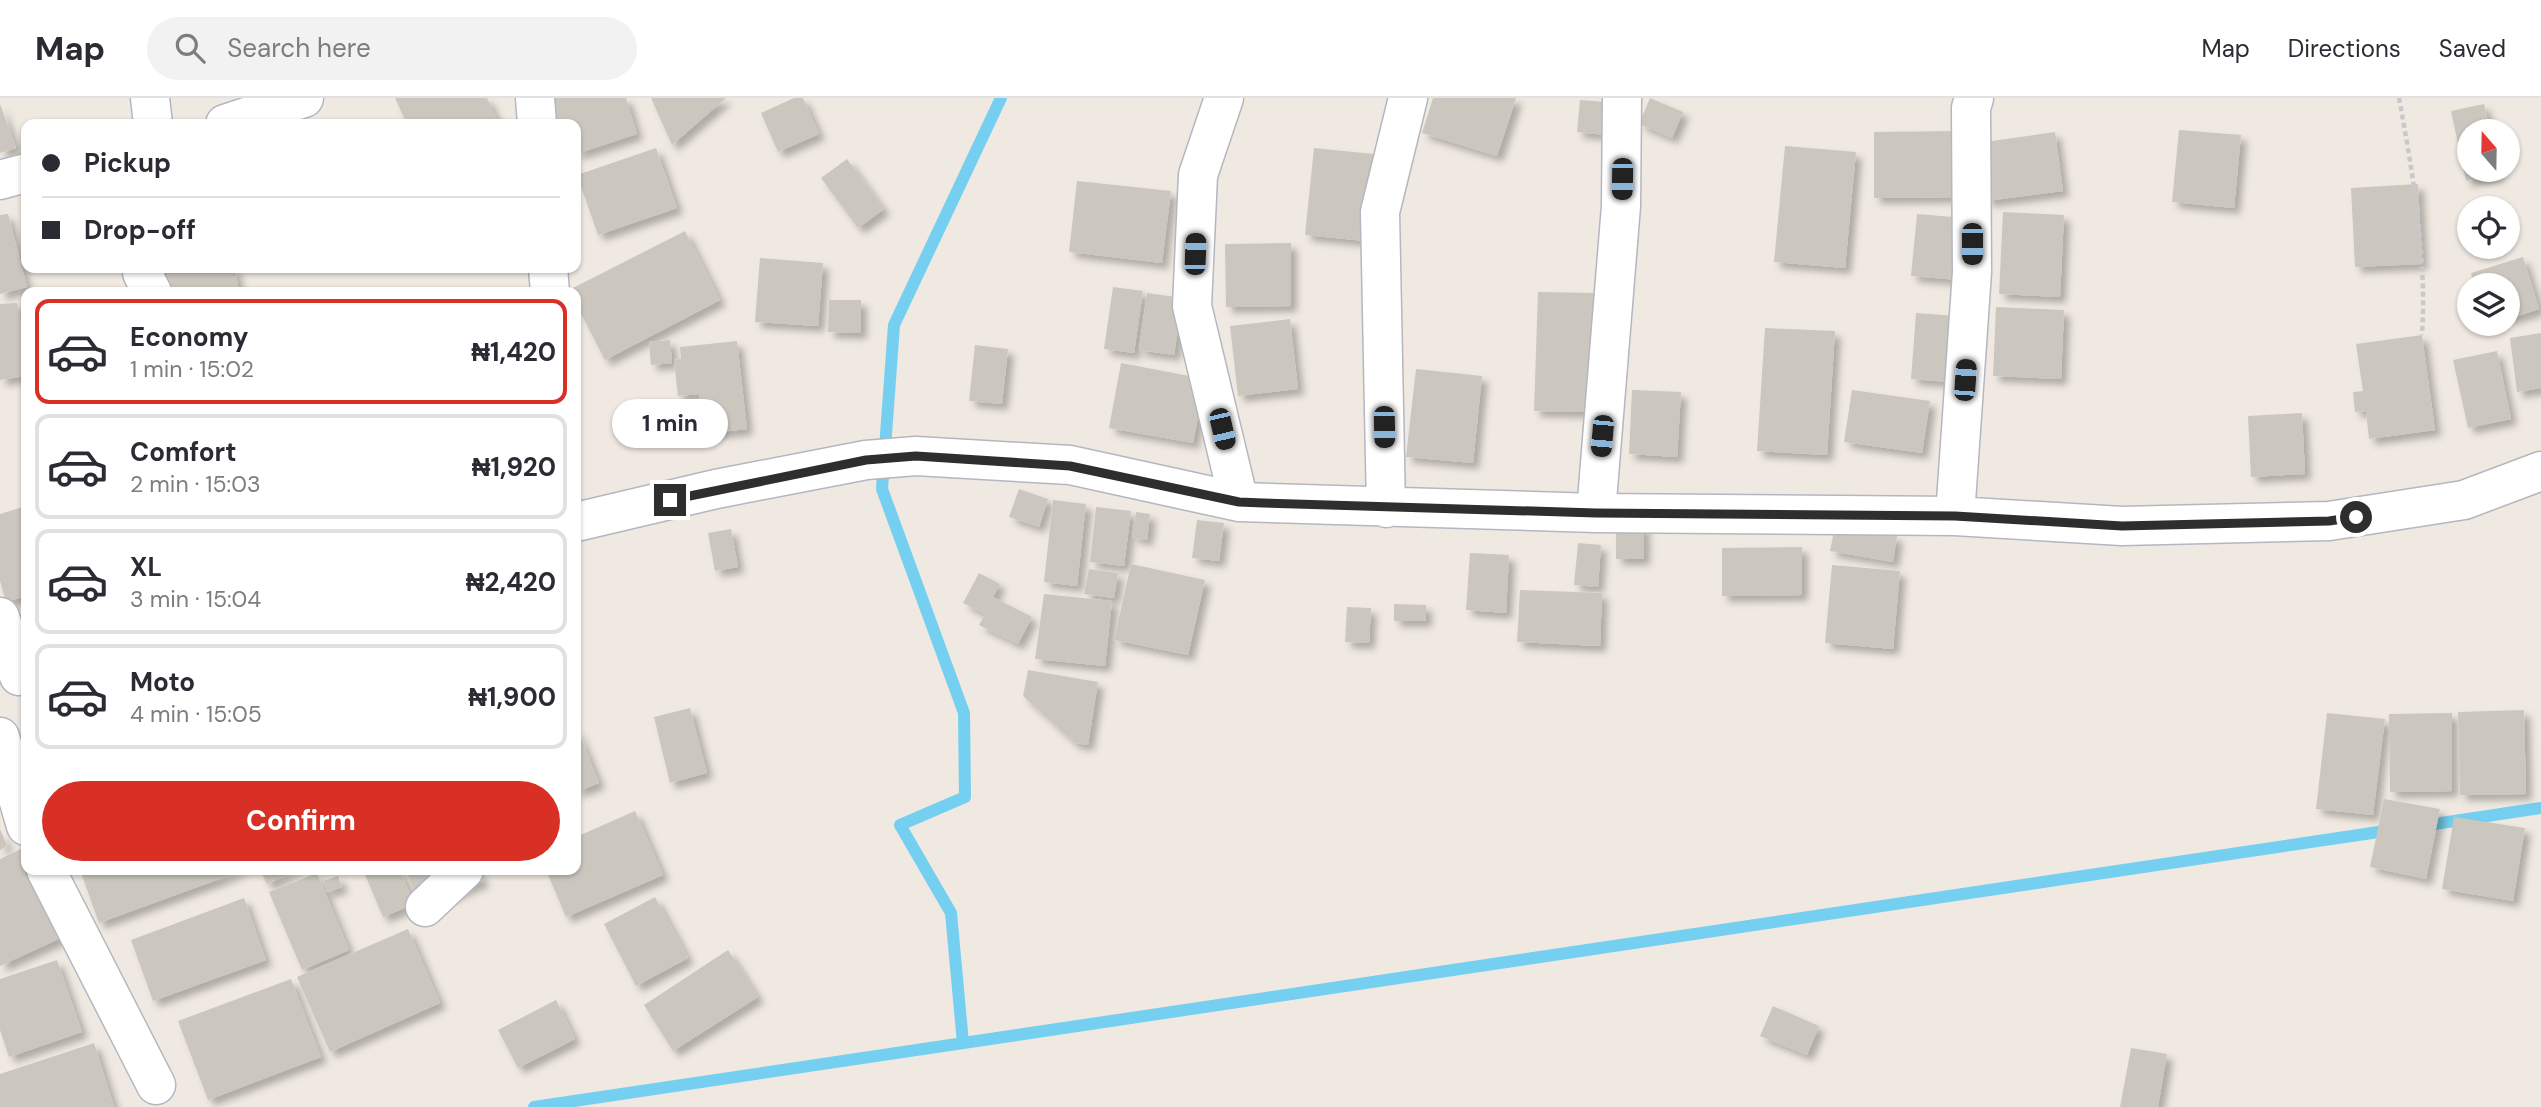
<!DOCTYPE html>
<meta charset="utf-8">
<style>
body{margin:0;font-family:"DM Sans",sans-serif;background:#f2f2f3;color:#2b2b33;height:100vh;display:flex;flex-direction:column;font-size:26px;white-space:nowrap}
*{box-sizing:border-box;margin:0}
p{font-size:23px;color:#7c7c81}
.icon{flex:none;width:38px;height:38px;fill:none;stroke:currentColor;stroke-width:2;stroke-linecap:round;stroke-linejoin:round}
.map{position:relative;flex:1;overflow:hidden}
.panel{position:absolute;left:21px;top:189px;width:560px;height:588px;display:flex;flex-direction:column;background:#fff;border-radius:14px;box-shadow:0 2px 5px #0004}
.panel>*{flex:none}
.guide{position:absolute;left:21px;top:21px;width:560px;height:154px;border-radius:14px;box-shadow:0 2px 5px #0004;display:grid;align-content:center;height:154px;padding:0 21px;background:#fff}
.needle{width:46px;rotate:340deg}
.fabs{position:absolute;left:2457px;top:21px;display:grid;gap:14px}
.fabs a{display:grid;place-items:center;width:63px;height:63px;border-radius:50%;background:#fff;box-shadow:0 2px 5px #0004;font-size:35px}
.end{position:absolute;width:32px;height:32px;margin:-16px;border:9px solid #2e2e2e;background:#fff;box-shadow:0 0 0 4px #fff}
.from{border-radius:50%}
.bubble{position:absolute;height:49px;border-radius:24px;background:#fff;box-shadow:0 2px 5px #0004;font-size:23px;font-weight:700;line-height:49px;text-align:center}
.car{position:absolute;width:21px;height:42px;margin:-21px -10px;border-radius:9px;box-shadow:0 0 5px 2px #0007;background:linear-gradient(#222 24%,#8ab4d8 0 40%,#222 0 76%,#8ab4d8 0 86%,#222 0)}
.guide b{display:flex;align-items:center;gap:24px;height:66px;font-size:26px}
.guide b+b{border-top:2px solid #e1e1e2}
.guide i{width:18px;height:18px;background:#2b2b33}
ul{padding:12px 0 0;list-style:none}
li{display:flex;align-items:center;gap:21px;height:105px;margin:0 14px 10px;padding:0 7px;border:4px solid #e1e1e2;border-radius:14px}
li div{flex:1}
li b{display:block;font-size:26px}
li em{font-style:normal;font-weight:700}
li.on{border-color:#d93025}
li>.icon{width:63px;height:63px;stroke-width:1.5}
.primary-button{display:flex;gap:14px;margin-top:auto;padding:14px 21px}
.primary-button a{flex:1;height:80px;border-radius:42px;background:#d93025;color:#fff;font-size:28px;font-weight:700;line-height:80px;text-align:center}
header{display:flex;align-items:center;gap:42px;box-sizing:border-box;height:98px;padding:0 35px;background:#fff;border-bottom:2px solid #e1e1e2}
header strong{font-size:33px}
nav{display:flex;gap:38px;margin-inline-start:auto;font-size:24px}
.search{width:490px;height:63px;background:#f2f2f3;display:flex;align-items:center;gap:18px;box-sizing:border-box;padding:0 24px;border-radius:38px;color:#7c7c81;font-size:26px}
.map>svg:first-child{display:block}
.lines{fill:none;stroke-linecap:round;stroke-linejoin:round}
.stream{stroke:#75cff0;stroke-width:12}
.building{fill:#cbc7bf;filter:url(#shadow)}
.street-casing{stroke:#b4b7c1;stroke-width:41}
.path{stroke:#c9c9c9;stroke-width:4.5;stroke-dasharray:5 3.5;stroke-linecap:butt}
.street{stroke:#fff;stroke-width:38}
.route{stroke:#2e2e2e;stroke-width:9}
</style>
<header>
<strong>Map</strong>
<div class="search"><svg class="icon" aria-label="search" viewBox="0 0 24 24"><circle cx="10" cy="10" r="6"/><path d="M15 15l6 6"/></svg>Search here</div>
<nav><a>Map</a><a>Directions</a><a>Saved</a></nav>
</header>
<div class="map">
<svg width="2541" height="1009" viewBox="0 0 2541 1009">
<defs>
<filter id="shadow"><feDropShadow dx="6" dy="6" stdDeviation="3.5" flood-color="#0004"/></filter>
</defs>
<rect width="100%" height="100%" fill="#efe9e1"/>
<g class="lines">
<path class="stream" d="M2421,728L2541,710
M963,945L951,815L900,727L965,699L964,615L882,391L894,227L1001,0
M534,1009L2392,732"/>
</g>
<path class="building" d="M395,0H487L499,26H407Z
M555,0H626L637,36L576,56V26H559L551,1Z
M651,0H726L672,47Z
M794,0H803L819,36L778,54L761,15Z
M1433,0H1516L1497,58L1422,35Z
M1650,0L1683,14L1672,40L1639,26Z
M1580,2L1619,5L1616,38L1577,34Z
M0,6L16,50L0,55Z
M2484,6L2490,33H2469V72H2498L2499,77L2466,83L2451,13Z
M2179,32L2241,37L2234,110L2172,104Z
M1958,33V99L1874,100V34Z
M2055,34L2063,93L1986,103L1978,45Z
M1785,48L1856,54L1845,170L1774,164Z
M656,50L677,110L598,137L577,77Z
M1314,50L1383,57L1375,144L1305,137Z
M847,61L884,111L858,130L821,80Z
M1077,83L1171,93L1162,165L1069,154Z
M2418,86L2422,166L2355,169L2351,90Z
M2003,114L2064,117L2060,199L1999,196Z
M8,116L27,189L0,196V117Z
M1917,116L1964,120L1958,182L1911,178Z
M685,133L720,202L605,262L576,206V194L569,192Z
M1291,145V208L1226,209L1225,146Z
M2523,159L2539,211L2508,221V187H2474L2471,175Z
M760,160L823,165L818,228L755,224Z
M172,170H235L239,194H158L142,175Z
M1113,189L1143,193L1134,255L1104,251Z
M1538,194L1595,195L1592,314L1534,313Z
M1147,195L1183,200L1174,257L1139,252Z
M829,202H861V235L828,234Z
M17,205L26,251V278L0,282V206Z
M1996,209L2064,212L2061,281L1993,278Z
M1916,215L1956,218L1950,284L1911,281Z
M1290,221L1298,291L1238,298L1230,228Z
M1765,230L1835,233L1827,357L1757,353Z
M2541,235V290L2517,294L2510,240Z
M2422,237L2435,332L2369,341L2366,313L2355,314L2353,294L2363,293L2356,246Z
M670,242L672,265L651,267L649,244Z
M737,243L747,331L703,336L699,296L678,298L674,262L681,261L680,249Z
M975,247L1008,251L1002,306L969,303Z
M2497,253L2511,321L2468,330L2453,262Z
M1121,265L1205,281L1193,345L1109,330Z
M1416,271L1482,278L1473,365L1406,359Z
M1632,292L1681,294L1677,359L1629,356Z
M1852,292L1930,303L1922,355L1844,344Z
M2302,315L2305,376L2251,379L2248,318Z
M1019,391L1048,401L1039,429L1009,419Z
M1053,402L1086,406L1077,488L1044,484Z
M26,408V498L6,504L0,483V416Z
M1096,409L1131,413L1124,468L1090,464Z
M1136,414L1150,416L1147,442L1132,439Z
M1197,422L1224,425L1219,463L1192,460Z
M1616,427H1644V461H1616Z
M1835,428L1897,438L1893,464L1830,453Z
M731,431L738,469L715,473L708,435Z
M1578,445L1601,447L1598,489L1574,487Z
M1802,449V497L1722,498V450Z
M1470,455L1509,457L1506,515L1466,512Z
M1131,466L1205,482L1188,557L1114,542Z
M1832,467L1900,473L1893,551L1825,545Z
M1089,471L1118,475L1114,500L1084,496Z
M979,475L1000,486L993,499L1032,519L1018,546L979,527L985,516L963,505Z
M1520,492L1602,495L1600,548L1517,544Z
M1044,496L1112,503L1105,568L1035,561Z
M1394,506L1426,507V523H1394Z
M1347,509L1371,510L1369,545L1345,544Z
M1028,572L1098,584L1088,647L1075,645L1023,598Z
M690,610L707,675L670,685L654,619Z
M2524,612L2526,696L2460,697L2458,614Z
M2327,615L2385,621L2373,717L2316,711Z
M2452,615V693L2390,694L2389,616Z
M576,628L599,685L576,694Z
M2384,701L2440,711L2426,781L2370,769Z
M635,713L663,777L566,819L546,772H576V739Z
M2454,719L2525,730L2513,803L2442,791Z
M0,731L7,748L0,752Z
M23,750L26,757V772H35L65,838L0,868V761Z
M80,772H244L99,825Z
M260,772H298L267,786Z
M363,772H400L414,806L383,819Z
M405,772H478L483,783L422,810Z
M317,775L349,852L302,872L269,794Z
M338,778L342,789L327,794L323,783Z
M655,799L688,860L636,888L604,826Z
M244,800L266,862L153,903L131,842Z
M408,831L440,905L330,954L297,879Z
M728,852L758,899L673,953L644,907Z
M57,862L82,934L9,959L0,932V881Z
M291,881L321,959L208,1002L178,923Z
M556,902L575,941L518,970L498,932Z
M1773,908L1819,928L1807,957L1760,938Z
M94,945L114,1009H0V976Z
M2131,950L2167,956L2158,1009H2120Z"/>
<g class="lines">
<g class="street-casing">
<path id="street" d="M150,0L153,26
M535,0L537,26
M1224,0L1198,77L1192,208L1239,404
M225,26L304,0
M0,82L26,75
M146,170L142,175L152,194
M548,170L550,194
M1386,410L1380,114L1408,0
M1596,415L1621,108L1622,0
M1955,418L1972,174L1971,10L1974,0
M576,424L716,391L866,362L916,358L1070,367L1239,404L1596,415L1955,418L2122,428L2329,423L2464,402L2541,373
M0,519L19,578
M0,639L26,728
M46,772L156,987
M425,809L464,772"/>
</g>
<path class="path" d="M2399,0C2413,76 2427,159 2422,237"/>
<use href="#street" class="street"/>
</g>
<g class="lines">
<path class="route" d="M670,402L866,362L916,358L1070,368L1239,404L1263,405L1596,415L1955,418L2122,428L2329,423L2356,419"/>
</g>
</svg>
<div class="fabs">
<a><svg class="needle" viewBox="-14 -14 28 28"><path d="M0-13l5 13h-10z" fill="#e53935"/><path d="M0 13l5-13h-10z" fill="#7c7c81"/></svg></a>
<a><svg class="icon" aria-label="locate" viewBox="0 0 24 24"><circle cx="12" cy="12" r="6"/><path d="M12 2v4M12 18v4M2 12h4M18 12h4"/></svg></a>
<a><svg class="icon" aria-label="layers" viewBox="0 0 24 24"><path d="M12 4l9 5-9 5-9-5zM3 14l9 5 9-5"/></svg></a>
</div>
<i class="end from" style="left:2356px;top:419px"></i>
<i class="end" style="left:670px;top:402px"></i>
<div class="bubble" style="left:612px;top:301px;width:116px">1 min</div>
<i class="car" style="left:1622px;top:81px;rotate:181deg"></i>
<i class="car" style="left:1972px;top:146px;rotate:180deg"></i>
<i class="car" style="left:1195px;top:156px;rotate:2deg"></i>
<i class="car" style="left:1965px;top:282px;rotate:4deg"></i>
<i class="car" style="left:1384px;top:329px;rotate:179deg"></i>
<i class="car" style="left:1222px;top:331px;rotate:167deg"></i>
<i class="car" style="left:1602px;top:338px;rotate:185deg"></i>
<div class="guide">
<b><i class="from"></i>Pickup</b>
<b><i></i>Drop-off</b>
</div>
<section class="panel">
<ul>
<li class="on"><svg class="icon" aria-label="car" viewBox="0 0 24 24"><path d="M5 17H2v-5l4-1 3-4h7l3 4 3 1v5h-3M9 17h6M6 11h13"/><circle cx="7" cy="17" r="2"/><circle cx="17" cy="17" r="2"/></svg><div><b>Economy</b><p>1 min · 15:02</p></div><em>₦1,420</em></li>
<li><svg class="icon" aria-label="car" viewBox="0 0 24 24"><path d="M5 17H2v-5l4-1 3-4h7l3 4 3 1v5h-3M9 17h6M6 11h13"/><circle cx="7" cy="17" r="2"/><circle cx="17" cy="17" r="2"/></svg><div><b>Comfort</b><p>2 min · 15:03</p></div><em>₦1,920</em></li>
<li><svg class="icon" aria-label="car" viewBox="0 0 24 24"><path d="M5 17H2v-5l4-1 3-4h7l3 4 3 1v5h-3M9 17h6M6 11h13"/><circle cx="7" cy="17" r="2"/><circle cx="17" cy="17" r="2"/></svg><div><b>XL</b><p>3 min · 15:04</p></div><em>₦2,420</em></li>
<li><svg class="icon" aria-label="car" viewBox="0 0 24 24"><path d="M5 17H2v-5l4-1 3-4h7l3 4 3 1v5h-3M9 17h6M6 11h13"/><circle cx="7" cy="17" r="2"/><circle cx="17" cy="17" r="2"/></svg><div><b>Moto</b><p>4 min · 15:05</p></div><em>₦1,900</em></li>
</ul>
<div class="primary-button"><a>Confirm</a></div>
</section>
</div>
